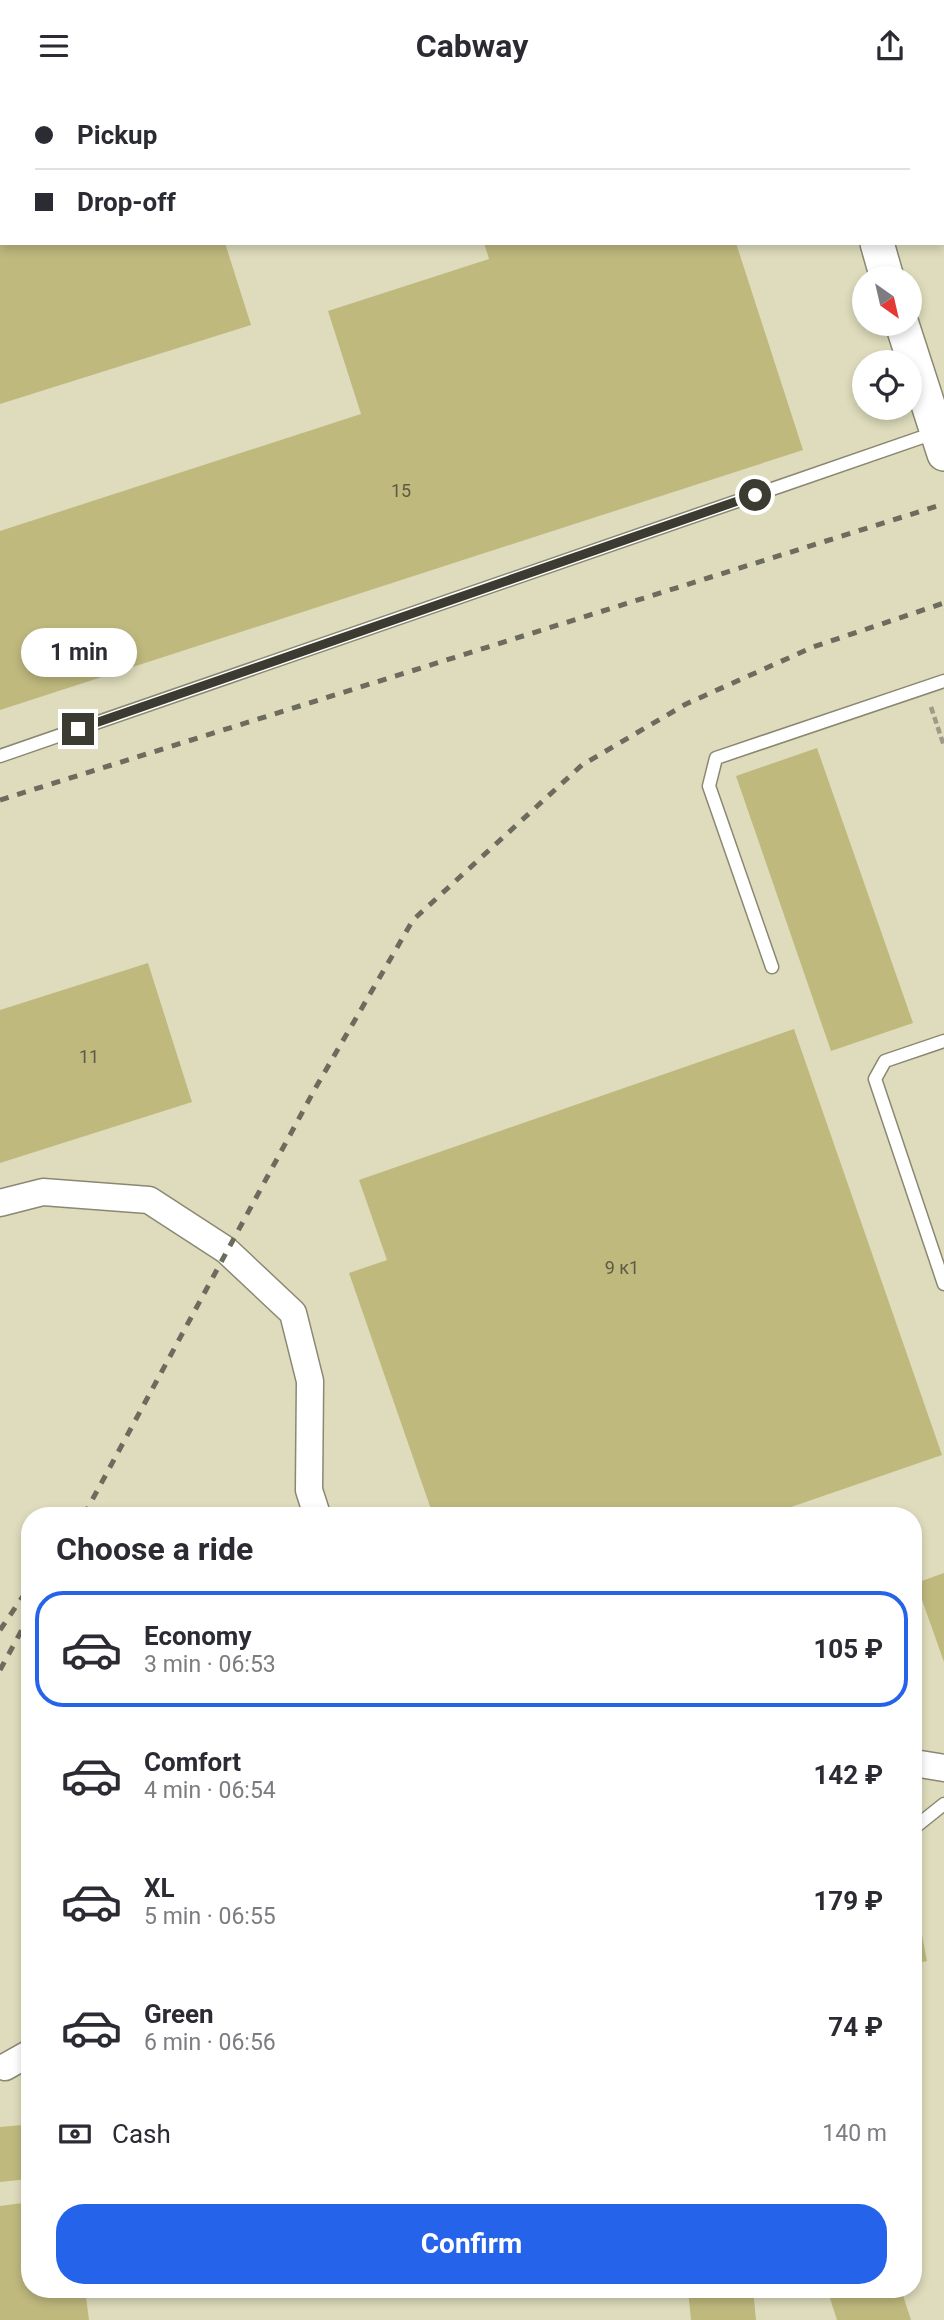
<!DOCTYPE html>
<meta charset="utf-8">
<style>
body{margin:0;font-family:Roboto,sans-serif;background:#f7f7f7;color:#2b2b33;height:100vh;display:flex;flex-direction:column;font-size:26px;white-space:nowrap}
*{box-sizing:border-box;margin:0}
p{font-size:23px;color:#7c7c81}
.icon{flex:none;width:38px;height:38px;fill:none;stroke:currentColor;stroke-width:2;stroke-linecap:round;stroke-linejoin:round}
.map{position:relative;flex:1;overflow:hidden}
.side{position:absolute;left:21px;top:1416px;width:901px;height:791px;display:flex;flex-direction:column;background:#fff;border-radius:28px;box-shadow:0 4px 10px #0003}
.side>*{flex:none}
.banner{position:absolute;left:0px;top:0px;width:945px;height:154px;box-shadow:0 4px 10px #0003;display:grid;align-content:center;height:154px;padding:0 35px;background:#fff}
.needle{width:46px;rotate:146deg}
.fabs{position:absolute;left:852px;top:175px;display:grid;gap:14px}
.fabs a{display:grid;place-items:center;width:70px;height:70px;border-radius:50%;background:#fff;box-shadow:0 4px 10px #0003;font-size:35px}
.end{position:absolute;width:32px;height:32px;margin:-16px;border:9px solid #3c3b32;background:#fff;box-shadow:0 0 0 4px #fff}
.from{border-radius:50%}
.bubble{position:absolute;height:49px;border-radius:24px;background:#fff;box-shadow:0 4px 10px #0003;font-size:23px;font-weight:700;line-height:49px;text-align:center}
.banner b{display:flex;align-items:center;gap:24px;height:66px;font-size:26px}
.banner b+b{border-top:2px solid #e1e1e2}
.banner i{width:18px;height:18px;background:#2b2b33}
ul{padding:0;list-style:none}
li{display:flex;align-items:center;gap:21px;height:116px;margin:0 14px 10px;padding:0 21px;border:4px solid transparent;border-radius:28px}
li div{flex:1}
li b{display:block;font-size:26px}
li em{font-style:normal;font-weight:700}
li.current{border-color:#2563eb}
li>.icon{width:63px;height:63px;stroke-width:1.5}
h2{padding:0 35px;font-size:32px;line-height:84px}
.pay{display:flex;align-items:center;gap:18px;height:77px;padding:0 35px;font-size:26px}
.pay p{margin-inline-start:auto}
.action{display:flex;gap:14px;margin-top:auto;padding:14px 35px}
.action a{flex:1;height:80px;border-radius:28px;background:#2563eb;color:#fff;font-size:28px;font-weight:700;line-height:80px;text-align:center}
header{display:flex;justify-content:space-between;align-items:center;height:91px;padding:0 35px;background:#fff;font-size:32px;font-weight:700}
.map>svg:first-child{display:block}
.built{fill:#dedcbc;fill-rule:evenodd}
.building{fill:#bfb97e}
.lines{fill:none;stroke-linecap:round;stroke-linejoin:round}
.service-casing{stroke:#8a8872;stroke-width:15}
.minor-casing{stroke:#8a8872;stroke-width:29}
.tertiary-casing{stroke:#8a8872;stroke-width:36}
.path{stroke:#9c9a89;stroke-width:4.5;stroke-dasharray:7 3.5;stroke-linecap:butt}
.service{stroke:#fff;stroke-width:12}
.minor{stroke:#fff;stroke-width:26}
.tertiary{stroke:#fff;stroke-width:33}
.rail{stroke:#6c6b5e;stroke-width:5;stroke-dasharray:9 9;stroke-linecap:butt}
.route{stroke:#3c3b32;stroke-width:9}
.labels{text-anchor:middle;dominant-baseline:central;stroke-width:7;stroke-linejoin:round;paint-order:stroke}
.number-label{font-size:18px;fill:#5d5a45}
</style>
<header><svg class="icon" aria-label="menu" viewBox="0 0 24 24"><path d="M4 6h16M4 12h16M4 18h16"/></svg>Cabway<svg class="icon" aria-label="share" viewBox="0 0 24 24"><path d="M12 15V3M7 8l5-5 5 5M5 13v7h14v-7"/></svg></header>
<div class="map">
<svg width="944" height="2229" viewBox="0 0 944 2229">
<rect width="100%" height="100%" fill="#e8e6ce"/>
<path class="built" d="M0,0H944V2229H0ZM2,2H943V152H2ZM864,187H910V233H864ZM864,271H910V317H864ZM30,1424H914V2198H30Z"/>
<path class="building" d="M0,152H225L251,234L0,313Z
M484,152H736L803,359L0,619V440L361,323L328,220L489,168Z
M817,657L913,932L831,960L736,685Z
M148,872L192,1011L0,1072V919Z
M794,938L942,1364L768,1424H433L349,1182L387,1169L359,1089Z
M944,1482V1571L916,1492Z
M918,1824L927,1870L914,1873V1825Z
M22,2034L28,2088L0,2091V2036Z
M30,2111V2198H85L89,2229H0V2115Z
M688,2198H753L756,2229H691Z
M827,2198H901L911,2229H837Z"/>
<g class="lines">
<g class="service-casing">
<path id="service" d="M0,665L937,341
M772,876L709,695L716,667L944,590
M944,950L885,970L875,988L944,1193
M914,1737L944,1713"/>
</g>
<g class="minor-casing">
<path id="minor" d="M0,31L2,30
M0,1112L43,1101L149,1109L226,1159L293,1222L310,1290L309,1399L317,1424
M914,1672L944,1677
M5,1976L30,1962"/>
</g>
<g class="tertiary-casing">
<path id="tertiary" d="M834,0V2
M877,152L887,187
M902,233L944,363"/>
</g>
<path class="path" d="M931,616L944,655"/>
<use href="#service" class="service"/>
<use href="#minor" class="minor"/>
<use href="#tertiary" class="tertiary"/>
<path class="rail" d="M0,709L944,413
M84,1424L316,996L413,829L582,674L686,613L813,556L944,512
M0,1539L30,1495
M0,1579L30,1524"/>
</g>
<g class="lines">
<path class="route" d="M78,638L755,404"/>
</g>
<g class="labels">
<g class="number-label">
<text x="401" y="399">15</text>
<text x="89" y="965">11</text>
<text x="622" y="1176">9 к1</text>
</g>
</g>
</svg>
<div class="fabs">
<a><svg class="needle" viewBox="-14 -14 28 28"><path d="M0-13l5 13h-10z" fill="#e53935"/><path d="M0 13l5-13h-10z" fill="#7c7c81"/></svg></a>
<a><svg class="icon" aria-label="locate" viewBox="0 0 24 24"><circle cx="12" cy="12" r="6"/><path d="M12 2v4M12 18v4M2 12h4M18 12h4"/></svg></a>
</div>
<i class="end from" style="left:755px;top:404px"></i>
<i class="end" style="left:78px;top:638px"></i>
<div class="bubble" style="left:21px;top:537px;width:116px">1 min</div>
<div class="banner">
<b><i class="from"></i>Pickup</b>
<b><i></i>Drop-off</b>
</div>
<section class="side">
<h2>Choose a ride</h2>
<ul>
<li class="current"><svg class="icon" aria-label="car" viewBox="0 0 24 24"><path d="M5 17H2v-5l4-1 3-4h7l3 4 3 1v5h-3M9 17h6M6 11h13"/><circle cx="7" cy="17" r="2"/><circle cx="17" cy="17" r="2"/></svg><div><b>Economy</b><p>3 min · 06:53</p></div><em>105 ₽</em></li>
<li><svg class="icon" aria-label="car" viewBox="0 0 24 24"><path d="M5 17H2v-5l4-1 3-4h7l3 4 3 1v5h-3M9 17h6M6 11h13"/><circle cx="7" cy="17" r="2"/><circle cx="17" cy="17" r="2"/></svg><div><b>Comfort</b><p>4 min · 06:54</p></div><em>142 ₽</em></li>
<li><svg class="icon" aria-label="car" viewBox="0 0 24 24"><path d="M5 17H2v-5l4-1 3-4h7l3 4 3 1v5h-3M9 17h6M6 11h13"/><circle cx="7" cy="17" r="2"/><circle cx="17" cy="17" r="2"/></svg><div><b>XL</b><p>5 min · 06:55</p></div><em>179 ₽</em></li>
<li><svg class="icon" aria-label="car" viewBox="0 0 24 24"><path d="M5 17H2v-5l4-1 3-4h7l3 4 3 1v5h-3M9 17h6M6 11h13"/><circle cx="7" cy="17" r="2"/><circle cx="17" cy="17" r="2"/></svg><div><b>Green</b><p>6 min · 06:56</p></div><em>74 ₽</em></li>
</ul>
<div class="pay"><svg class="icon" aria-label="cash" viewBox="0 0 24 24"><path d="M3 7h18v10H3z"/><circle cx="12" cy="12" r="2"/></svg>Cash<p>140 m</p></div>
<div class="action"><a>Confirm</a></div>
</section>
</div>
